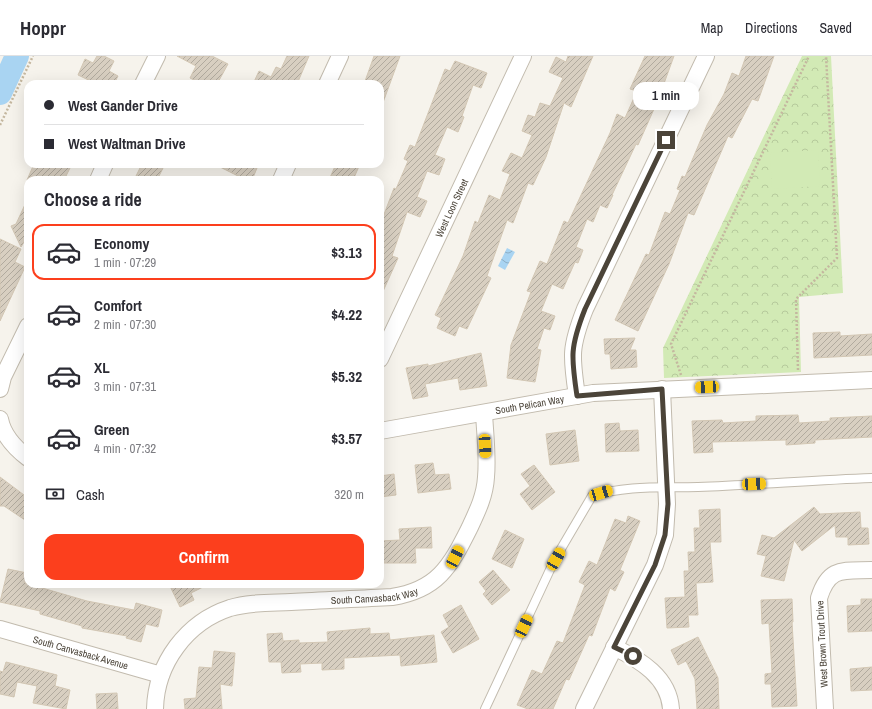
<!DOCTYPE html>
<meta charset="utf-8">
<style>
body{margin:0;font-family:"Archivo Narrow",sans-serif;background:#f2f2f3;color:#2b2b33;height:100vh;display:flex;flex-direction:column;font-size:15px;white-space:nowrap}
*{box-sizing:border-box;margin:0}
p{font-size:13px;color:#7c7c81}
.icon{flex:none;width:22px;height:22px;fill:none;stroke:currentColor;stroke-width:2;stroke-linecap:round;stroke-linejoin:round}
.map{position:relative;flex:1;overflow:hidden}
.drawer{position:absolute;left:24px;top:120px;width:360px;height:412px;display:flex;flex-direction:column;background:#fff;border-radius:12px;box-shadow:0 4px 16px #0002}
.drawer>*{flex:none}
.hud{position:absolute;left:24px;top:24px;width:360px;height:88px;border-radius:12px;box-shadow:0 4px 16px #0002;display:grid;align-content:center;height:88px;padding:0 20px;background:#fff}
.end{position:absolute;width:18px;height:18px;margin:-9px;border:5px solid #4b4439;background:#fff;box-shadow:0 0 0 2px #fff}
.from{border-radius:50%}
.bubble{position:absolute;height:28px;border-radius:12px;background:#fff;box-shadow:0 4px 16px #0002;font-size:13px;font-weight:800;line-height:28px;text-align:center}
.car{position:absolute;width:12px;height:24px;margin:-12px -6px;border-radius:5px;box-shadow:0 0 3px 1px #0007;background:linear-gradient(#f5c518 24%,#345 0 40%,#f5c518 0 76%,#345 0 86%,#f5c518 0)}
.hud b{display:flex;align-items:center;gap:14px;height:38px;font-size:15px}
.hud b+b{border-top:1px solid #e1e1e2}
.hud i{width:10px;height:10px;background:#2b2b33}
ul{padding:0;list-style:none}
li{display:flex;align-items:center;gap:12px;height:56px;margin:0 8px 6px;padding:0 12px;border:2px solid transparent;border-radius:12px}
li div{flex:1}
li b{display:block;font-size:15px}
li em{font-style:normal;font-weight:800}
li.on{border-color:#fc3f1d}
li>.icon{width:36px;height:36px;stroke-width:1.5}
h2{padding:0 20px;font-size:18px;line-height:48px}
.pay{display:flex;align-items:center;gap:10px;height:44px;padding:0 20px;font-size:15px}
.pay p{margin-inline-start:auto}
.cta{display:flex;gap:8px;margin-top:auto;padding:8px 20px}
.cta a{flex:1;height:46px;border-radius:12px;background:#fc3f1d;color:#fff;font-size:16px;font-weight:800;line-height:46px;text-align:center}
header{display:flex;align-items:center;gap:24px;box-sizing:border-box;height:56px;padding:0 20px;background:#fff;border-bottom:1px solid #e1e1e2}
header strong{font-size:19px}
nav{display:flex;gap:22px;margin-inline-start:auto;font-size:14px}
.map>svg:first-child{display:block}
.park{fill:url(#park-crowns)}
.garden{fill:#d2eab5}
.water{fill:url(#water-waves)}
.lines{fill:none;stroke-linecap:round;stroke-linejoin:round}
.river{stroke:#a9d4f2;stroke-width:24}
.building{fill:url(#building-hatch);stroke:#d3c7b4}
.lane-casing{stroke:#c2bbae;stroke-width:10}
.street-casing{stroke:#c2bbae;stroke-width:18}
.path{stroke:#c4b79f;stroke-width:2.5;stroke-dasharray:2 2;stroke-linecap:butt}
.lane{stroke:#fff;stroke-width:8}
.street{stroke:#fff;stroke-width:16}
.route{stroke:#4b4439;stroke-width:5}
.labels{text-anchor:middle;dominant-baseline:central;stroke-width:4;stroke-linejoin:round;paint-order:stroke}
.street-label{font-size:10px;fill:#4b4439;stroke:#fff}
</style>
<header>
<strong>Hoppr</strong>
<nav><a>Map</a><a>Directions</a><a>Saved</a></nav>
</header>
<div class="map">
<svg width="872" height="653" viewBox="0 0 872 653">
<defs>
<pattern id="park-crowns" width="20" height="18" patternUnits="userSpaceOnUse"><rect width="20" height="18" fill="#d2eab5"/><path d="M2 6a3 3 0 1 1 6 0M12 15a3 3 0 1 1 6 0" fill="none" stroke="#b6ca9c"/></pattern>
<pattern id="water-waves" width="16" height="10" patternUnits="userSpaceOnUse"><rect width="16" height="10" fill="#a9d4f2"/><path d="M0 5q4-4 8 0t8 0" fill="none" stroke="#8caec5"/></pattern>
<pattern id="building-hatch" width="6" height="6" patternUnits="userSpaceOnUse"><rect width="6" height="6" fill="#d8cfc1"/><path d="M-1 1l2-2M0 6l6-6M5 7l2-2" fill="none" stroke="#b1aa9e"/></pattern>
</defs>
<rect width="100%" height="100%" fill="#f6f3ec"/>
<path class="park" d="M802,0H831L843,237L799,241L801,316L664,322L663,292Z"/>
<path class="garden" d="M818,94L820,130L772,133L770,97Z"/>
<path class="water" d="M507,192L515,196L505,214L498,210Z"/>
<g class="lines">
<path class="river" d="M0,37L17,0"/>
</g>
<path class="building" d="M97,0H104L114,5L109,15L118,20L114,28H97L78,19L85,3L93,7Z
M177,0H212L228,8L217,28H202L190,22L196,10Z
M287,0H309L297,28H253L259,15L271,21L276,11L281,13Z
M374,0H400L381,52L380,28H364Z
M568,0H593L571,51L564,47L546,101L533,129L528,127L513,167L507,164L487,220L491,222L467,273L459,270L455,280L437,272L441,262L435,259L463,200L475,165L478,167L489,139L500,144L510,118L502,115L511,97L522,102L532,79L522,75L528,59L535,61L540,47L550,50L563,22L549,16L556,1L566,6Z
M645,0H674L658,44L638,89L636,88L612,139H613L607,152L600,149L593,166L587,163L576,191L583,194L578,207L575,206L563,233L552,228L541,255L555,260L550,274L544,272L537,293L541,294L535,326L507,322L511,289L531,236L527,235L540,205L547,208L564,165L568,167L610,77L617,58L625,62L637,35L630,33Z
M746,0H774L758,45L752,43L732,82L728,80L694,159L688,157L669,208L638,275L615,264L646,198L649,199L665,156L670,158L680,134L677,133L682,120L685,121L707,69L724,38L732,17L739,20Z
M455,5L487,17L481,32L473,29L462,60L464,61L458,76L447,71L435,99L445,103L439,119L427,115L417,141L427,145L420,161L407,156L392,200L398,202L380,242V169L394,132L396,133L408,105L404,103L410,89L415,91L445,13L450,15Z
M34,108H72L64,124H27Z
M142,108H165L157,124H134Z
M214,108H248L257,112L252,124H246Z
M336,108H360L353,124H329Z
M28,142V188L24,186L21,191L11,170L16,168Z
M0,183L21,193L15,206L25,211L0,265Z
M840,276V280L872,278V299L814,302L813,277Z
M635,282L630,294H636L637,311L611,313L610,298H605L604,283Z
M481,297L487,330L460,334L458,322L425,328L428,340L413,343L406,312L428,308V310Z
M798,359L799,367L830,365V362L872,360V381L815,384V387L786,389V384L712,386L713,396L694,397L692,365L722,364L723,367L756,365V360Z
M619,367L620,375L638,374L639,395L606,396L605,368Z
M575,374L579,405L550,409L546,378Z
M433,407L435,419L449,418L451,433L418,437L415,409Z
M534,409L555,436L532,454L520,438L530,430L521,418Z
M394,418L396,439L380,441V420Z
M0,421L28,442V466L4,450H0Z
M814,451L820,458L860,456L861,472H868L869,488L848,489V481H836L835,469L802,495L794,484L784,525L761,520L766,500L757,498L762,479L774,482Z
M720,453L721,486H710L713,526L696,527L698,559H688L689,571L667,572L665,542L685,541L684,515H689L688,496H695L694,472H700L699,454Z
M628,460L640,465L620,514L624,516L615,535L610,532L592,580L589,579L569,624L566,623L553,653H528L517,649L532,614L542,618L557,585L563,587L585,529L579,526L589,505L597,509L615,463L626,467Z
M431,471L432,492H415L416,507H380V485L400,484L399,473Z
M505,474L524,483L512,512L492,503Z
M8,513L27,517L25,527L87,545L134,554L136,547L162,554L158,571L146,568L141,586L126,582L127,580L82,572V570L40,558V555L0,546Z
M493,514L510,534L492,549L483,538L486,535L479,526Z
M169,528H209L191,537L194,544L180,551Z
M792,543L793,566H792L797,650L772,651L771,628H765V618L772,617L769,567L762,568L761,544Z
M861,543H872V575L848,576L847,550L861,549Z
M461,549L479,583L453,597L441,576L449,571L443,559Z
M370,572V578L389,577L390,584L434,579L437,606L401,610L400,599L344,602V613L322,614V607L300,608L301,616L282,617L281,606H269L267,578L282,577L283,585L299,584V587L328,586L327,576Z
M698,581L718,622L719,653H697L695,623L686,605L678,609L671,594Z
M214,595L235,597L232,630L220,628L222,653H185L184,643L196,642L199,611L212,612Z
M6,606L57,619L55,630L70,634L66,653L33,647L37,630L17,626L14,641L0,638V615L3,616Z
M872,611V634L851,635L850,613Z
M117,637L118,653H97L96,638Z"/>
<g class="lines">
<g class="lane-casing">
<path id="lane" d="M485,653L555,503L592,440C626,429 662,432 698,431C756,429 814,424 872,422"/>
</g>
<g class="street-casing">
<g id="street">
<path d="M143,28L157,0"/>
<path d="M327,28L340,0"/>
<path d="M98,124L105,108"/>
<path d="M281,124L288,108"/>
<path id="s1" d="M380,303L523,0"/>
<path d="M0,333L3,321L28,270"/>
<path d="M577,340C571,300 570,291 585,253L706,0"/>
<path d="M0,363C3,380 15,392 28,402"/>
<path id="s2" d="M380,375L593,337L872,324"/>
<path id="s3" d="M0,573L161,619"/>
<path d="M614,591C640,604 669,621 671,653"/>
<path id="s4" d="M155,653C156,607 187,566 230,552C250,546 271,547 291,546C324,544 358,543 392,541C437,534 450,511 469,473C477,456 485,440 486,421C488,400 485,378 484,357"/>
<path d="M584,653L655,509L665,479L667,448L662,333"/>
<path d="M825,653L819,542C829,510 843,515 872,514"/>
</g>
</g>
<path class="path" d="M0,69L33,0
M798,314L796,243L837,202L826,0
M681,319L671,288L809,0"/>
<use href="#lane" class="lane"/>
<use href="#street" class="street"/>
</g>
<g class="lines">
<path class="route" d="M633,600L614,591L655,509L665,479L668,448L662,333L577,340C571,300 570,291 585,253L666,84"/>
</g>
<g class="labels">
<g class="street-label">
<text stroke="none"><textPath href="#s1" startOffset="167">West Loon Street</textPath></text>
<text stroke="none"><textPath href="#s2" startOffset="152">South Pelican Way</textPath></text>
<text stroke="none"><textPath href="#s4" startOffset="279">South Canvasback Way</textPath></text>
<text transform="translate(822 588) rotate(-93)">West Brown Trout Drive</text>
<text stroke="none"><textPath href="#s3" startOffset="84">South Canvasback Avenue</textPath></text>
</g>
</g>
</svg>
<i class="end from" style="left:633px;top:600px"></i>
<i class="end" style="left:666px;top:84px"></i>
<div class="bubble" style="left:633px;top:26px;width:66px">1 min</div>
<i class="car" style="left:707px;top:331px;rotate:267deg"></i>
<i class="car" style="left:485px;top:390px;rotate:177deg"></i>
<i class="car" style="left:754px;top:428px;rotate:87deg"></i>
<i class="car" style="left:601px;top:437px;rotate:73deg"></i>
<i class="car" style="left:455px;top:501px;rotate:26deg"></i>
<i class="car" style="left:556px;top:503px;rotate:30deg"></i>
<i class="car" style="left:524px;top:570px;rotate:25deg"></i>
<div class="hud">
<b><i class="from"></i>West Gander Drive</b>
<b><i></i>West Waltman Drive</b>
</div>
<section class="drawer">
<h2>Choose a ride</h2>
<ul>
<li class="on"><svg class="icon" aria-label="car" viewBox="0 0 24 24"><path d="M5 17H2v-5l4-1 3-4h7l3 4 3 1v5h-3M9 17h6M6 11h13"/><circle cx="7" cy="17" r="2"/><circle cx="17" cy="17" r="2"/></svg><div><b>Economy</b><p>1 min · 07:29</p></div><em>$3.13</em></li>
<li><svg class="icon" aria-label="car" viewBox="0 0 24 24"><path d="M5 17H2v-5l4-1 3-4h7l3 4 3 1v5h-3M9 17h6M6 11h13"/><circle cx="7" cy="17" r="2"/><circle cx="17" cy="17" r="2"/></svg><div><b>Comfort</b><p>2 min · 07:30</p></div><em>$4.22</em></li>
<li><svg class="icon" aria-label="car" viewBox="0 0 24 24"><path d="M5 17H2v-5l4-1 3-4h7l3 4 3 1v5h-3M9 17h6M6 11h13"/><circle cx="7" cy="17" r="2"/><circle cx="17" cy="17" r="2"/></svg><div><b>XL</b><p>3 min · 07:31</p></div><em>$5.32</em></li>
<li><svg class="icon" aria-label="car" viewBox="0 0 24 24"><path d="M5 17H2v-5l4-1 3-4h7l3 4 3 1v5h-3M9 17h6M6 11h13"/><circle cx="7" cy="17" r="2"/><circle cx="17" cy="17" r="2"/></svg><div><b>Green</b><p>4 min · 07:32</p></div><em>$3.57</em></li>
</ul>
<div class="pay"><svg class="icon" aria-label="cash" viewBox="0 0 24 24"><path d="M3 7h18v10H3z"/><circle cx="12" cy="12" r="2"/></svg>Cash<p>320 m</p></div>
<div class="cta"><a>Confirm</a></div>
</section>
</div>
